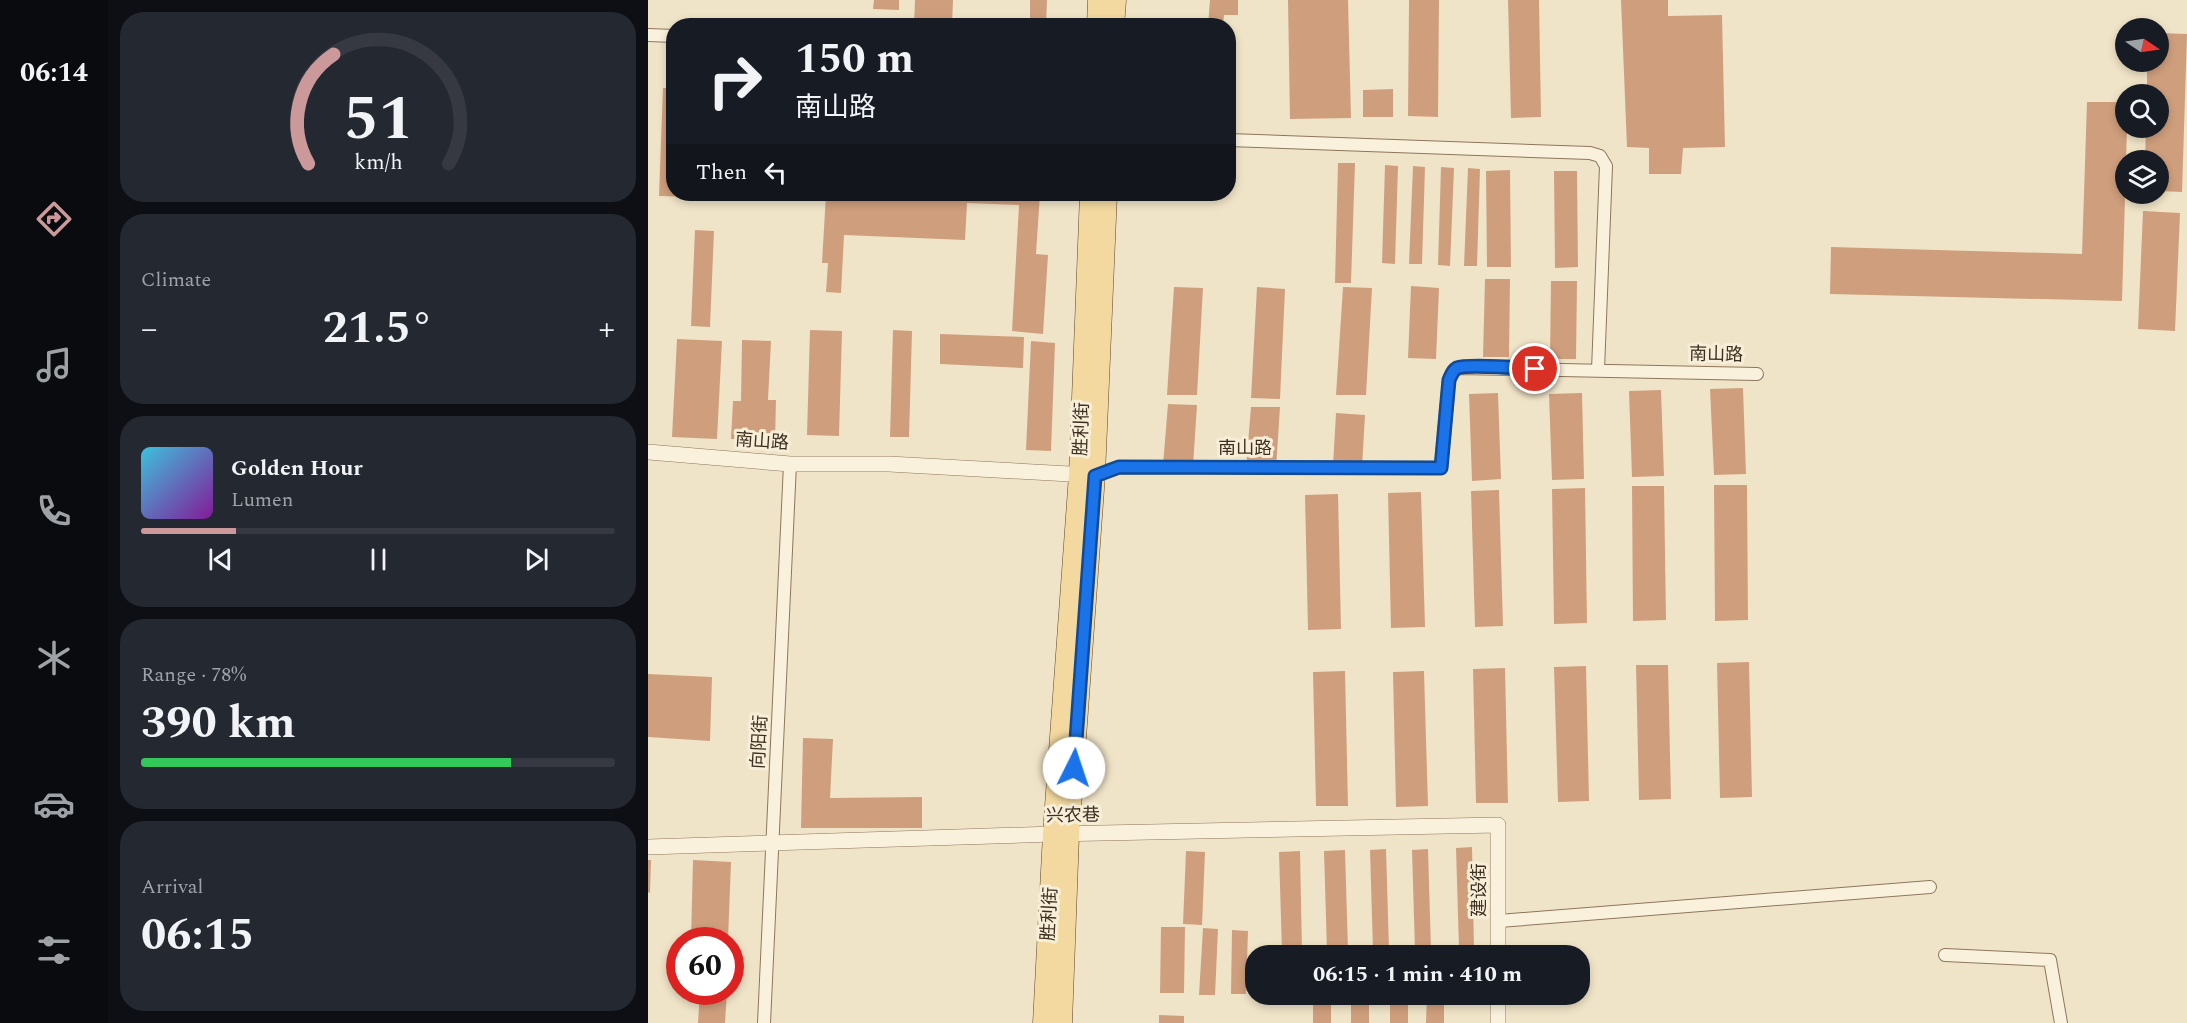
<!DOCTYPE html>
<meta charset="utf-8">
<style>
:root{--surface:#171b24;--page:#242831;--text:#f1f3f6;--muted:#9ea1a6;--line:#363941;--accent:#cc999b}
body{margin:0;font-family:Spectral,"Noto Sans SC",serif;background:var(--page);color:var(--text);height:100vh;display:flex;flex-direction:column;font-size:22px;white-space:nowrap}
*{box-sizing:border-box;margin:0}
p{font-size:20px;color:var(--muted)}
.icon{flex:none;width:33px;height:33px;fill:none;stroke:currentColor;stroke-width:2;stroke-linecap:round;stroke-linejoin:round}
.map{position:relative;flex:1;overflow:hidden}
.side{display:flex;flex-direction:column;gap:12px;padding:12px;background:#0d0f14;width:540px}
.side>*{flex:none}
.guide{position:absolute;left:18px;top:18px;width:570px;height:183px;border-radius:24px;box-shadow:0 3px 9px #0003;background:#171b24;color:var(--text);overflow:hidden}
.needle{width:39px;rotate:103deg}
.fabs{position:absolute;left:1467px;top:18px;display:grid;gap:12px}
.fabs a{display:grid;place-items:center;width:54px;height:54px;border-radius:50%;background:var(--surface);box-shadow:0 3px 9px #0003;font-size:30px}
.speed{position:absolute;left:18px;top:927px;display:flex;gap:12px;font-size:30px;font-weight:700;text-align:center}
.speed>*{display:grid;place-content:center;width:78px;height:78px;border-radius:50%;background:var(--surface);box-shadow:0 3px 9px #0003;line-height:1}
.speed .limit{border:9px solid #d22;background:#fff;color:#111}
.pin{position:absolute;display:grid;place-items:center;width:51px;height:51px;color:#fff;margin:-26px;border:3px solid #fff;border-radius:50%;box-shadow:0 2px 6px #0007}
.me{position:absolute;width:66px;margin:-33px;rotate:4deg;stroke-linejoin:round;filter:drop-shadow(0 0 4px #0008)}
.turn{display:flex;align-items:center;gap:21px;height:126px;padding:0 30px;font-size:27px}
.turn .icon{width:78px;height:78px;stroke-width:2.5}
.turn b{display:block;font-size:42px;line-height:51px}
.then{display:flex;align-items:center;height:57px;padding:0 30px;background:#0003;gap:12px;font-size:22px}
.big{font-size:45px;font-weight:700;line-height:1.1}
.side .widget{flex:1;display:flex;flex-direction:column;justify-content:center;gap:9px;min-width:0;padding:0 21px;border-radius:24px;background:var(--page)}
.side .dial{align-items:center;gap:0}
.dial svg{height:156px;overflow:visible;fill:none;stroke:var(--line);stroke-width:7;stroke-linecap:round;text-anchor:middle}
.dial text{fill:var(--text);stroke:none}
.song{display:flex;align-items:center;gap:18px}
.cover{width:72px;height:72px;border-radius:9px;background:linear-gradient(135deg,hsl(190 70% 55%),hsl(290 70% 35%))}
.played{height:6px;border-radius:3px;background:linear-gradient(90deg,var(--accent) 20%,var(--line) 20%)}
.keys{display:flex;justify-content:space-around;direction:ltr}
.heat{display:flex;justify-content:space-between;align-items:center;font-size:33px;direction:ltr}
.charge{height:9px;border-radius:4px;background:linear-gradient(90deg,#34c759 78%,var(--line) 0)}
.trip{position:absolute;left:597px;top:945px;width:345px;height:60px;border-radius:24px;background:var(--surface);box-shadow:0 3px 9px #0003;font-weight:700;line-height:60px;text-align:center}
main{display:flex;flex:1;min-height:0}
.menu{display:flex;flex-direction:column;width:108px;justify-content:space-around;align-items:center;background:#090b0e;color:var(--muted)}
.menu .icon{width:42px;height:42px}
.menu .current{color:var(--accent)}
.menu b{font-size:27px;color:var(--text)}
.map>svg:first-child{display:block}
.building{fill:#cf9f7d}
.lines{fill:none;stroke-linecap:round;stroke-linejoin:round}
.minor-casing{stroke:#8d765c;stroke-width:14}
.tertiary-casing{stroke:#8d765c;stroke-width:16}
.primary-casing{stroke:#5b4430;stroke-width:21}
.minor{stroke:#faf1dc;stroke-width:12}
.tertiary{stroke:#faf1dc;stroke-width:15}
.primary{stroke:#f3d9a0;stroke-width:20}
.route-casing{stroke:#114b97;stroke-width:15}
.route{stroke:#1a73e8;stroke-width:10}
.labels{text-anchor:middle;stroke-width:6;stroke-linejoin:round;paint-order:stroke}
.street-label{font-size:18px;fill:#3d2e20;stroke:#f7eed8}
</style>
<main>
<nav class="menu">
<b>06:14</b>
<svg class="icon current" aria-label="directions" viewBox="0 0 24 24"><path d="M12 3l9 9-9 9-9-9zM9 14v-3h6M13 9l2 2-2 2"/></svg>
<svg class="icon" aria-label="music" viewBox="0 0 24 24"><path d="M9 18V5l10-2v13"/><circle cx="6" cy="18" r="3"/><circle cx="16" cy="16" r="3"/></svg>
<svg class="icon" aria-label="phone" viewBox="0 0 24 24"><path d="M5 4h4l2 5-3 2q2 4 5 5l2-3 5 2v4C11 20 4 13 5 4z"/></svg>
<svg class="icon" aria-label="climate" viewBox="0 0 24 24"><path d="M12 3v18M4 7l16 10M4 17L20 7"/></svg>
<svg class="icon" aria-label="car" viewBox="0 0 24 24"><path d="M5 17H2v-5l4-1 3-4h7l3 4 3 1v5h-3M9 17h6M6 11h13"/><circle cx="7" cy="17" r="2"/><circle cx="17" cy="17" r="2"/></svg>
<svg class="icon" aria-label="filters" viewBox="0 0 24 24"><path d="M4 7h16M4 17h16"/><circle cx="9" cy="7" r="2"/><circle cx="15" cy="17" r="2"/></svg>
</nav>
<section class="side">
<div class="widget dial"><svg viewBox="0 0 100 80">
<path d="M14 69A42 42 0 1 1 86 69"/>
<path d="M14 69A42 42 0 0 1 27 13" stroke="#cc999b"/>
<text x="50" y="56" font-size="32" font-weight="700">51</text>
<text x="50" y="72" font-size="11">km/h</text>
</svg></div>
<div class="widget"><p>Climate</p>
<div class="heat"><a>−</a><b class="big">21.5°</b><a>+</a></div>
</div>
<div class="widget">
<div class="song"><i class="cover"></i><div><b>Golden Hour</b><p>Lumen</p></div></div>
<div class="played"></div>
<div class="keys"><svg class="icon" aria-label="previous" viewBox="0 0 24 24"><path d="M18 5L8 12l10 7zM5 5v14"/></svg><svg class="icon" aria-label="pause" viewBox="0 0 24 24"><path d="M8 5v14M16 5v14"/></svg><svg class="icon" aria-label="next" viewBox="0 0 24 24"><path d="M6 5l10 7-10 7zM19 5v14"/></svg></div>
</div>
<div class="widget"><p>Range · 78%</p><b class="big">390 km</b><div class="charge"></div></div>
<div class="widget"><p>Arrival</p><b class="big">06:15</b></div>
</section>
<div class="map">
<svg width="1539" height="1023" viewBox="0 0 1539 1023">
<rect width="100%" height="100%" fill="#f0e4c8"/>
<!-- building -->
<path class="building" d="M226 0H251V10L225 9Z
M267 0H305L304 26H266Z
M382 0H399L398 26H382Z
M562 0H590V15H576L575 26H560Z
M640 0H700L703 118 642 119Z
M761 0H791L790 117 760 116Z
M860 0H891L893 117 863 118Z
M973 0H1020V16L1074 15 1077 147 1035 148 1033 174H1001V148L979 147Z
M1510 33 1539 34 1534 192 1510 191V160H1497L1498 128H1510V94H1499V62H1510Z
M15 88H26V194H42V197L11 196Z
M745 89V117H715V90Z
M1439 102H1478V128H1479L1474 301 1182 294 1183 247 1434 254Z
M690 163H707L703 283H687Z
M737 165 750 166 747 264 734 263Z
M765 166 777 167 774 264H761Z
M793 167 806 168 802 266 790 265Z
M820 168 832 169 829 266H816Z
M862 170 863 267H839L838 171Z
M906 171H929L930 267 907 268Z
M84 194H115V198L84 197Z
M178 194H392L388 254 400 255 395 334 364 331 371 205 319 203 317 240 196 235 193 293 178 292 180 263H174Z
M1495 211 1532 213 1527 331 1490 329Z
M47 230 66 231 62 327 43 326Z
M837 279H862L861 357H835Z
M903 281H929L928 359H902Z
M763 286 791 288 788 359 760 358Z
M526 287 555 288 549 395H519Z
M609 287 637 289 632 399 603 398Z
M695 287 724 288 718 395H688Z
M162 330 194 331 191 436 159 435Z
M245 330 264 331 261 437H242Z
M292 334 376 337 375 368 292 364Z
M29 339 74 341 69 439 24 437Z
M94 340 123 341 120 400H128L127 441 83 439 85 401H93Z
M383 341 407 343 403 451 378 450Z
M1095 388 1098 474 1066 475 1062 389Z
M1013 390 1016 476 984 477 981 391Z
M850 393 853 479 824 481 821 394Z
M934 393 936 479 904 480 901 394Z
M520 404 549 405 545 466 515 465Z
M603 407H632L628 469 598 468Z
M688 413 717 415 714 467 685 466Z
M1066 485H1099L1100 620 1067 621Z
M984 486H1016L1018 620 985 621Z
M937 488 939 623 906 624 904 489Z
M851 490 855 626 827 627 823 491Z
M773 492 777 627 743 628 740 493Z
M690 494 693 629 660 630 657 495Z
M1101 662 1104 797 1072 798 1069 663Z
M988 665H1020L1023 799 991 800Z
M938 666 941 801 910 802 906 667Z
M857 668 860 803H828L825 669Z
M697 671 700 806H668L665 672Z
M776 671 780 806 748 807 745 672Z
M0 674 64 677 62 741 0 737Z
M155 738 185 739 182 798 274 797V828H153Z
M824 847 826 949H811L808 848Z
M738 849 741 950 725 951 722 850Z
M780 849 783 950 767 951 764 850Z
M697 850 700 951 679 952 676 851Z
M538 851 557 852 554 925 535 924Z
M652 851 654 952 634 953 631 852Z
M0 860H3L2 893 0 892Z
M45 860 83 862 80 940H43Z
M513 927H537L536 993H512Z
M555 928 570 929 567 995H551Z
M584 930 600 931 598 994H583Z
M52 992H79L77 1023H50Z
M665 994H683V1023H665Z
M703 994H721V1023H703Z
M742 994H760V1023H742Z
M779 994H796V1023H778Z
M511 1015 536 1016V1023H511Z"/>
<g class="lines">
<defs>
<path id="minor" d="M0 35 26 36
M580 140 942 153 952 156 958 166 950 370
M447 475 471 467 793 468 801 380 805 371 810 368 1109 374
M851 921 1282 887
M1297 955 1402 960 1413 1023
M116 1023 142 464"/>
<path id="tertiary" d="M0 452 142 464H241L440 475
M0 847 405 834 850 825V956
M850 1023V994"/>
<path id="primary" d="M449 26 450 0
M466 26 468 0
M395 1023 405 834 431 475 442 194
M414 1023 421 835 447 475 459 194"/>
</defs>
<!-- minor casing -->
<use href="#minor" class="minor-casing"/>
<!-- tertiary casing -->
<use href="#tertiary" class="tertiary-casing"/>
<!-- primary casing -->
<use href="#primary" class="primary-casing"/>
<!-- minor -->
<use href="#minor" class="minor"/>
<!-- tertiary -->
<use href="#tertiary" class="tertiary"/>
<!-- primary -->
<use href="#primary" class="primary"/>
</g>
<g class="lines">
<defs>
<path id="route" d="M426 768 447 476 471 467 793 468 801 380C803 376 804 371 809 368 819 364 873 368 887 369"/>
</defs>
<!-- route casing -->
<use href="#route" class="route-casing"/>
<!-- route -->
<use href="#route" class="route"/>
</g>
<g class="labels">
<!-- street labels -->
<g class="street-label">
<text transform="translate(1068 354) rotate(1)" y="6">南山路</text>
<text transform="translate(433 429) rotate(-88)" y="6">胜利街</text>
<text transform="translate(114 441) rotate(4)" y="6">南山路</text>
<text x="597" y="454">南山路</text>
<text transform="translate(111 742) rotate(-87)" y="6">向阳街</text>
<text transform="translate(425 815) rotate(-1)" y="6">兴农巷</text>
<text transform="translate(831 890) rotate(-90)" y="6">建设街</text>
<text transform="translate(401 914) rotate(-87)" y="6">胜利街</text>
</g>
</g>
</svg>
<div class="fabs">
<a><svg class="needle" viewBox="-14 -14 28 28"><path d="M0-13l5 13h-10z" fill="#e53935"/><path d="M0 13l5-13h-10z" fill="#9ea1a6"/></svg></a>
<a><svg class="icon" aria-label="search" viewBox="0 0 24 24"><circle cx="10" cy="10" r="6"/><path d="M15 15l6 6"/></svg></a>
<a><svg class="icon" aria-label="layers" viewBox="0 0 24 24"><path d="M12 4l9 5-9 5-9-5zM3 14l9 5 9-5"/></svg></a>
</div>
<div class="speed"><div class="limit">60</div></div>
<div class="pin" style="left:887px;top:369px;background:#d93025"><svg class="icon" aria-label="arrive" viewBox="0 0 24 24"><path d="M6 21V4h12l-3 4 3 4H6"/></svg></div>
<svg class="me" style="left:426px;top:768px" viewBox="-20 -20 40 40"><circle r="19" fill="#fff"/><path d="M0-13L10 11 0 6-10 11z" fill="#1a73e8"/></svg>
<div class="trip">06:15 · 1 min · 410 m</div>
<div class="guide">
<div class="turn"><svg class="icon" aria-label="right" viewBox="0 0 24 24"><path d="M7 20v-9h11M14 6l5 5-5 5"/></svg><div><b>150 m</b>南山路</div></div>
<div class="then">Then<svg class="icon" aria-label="left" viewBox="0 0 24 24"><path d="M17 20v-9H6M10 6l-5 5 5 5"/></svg></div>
</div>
</div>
</main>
